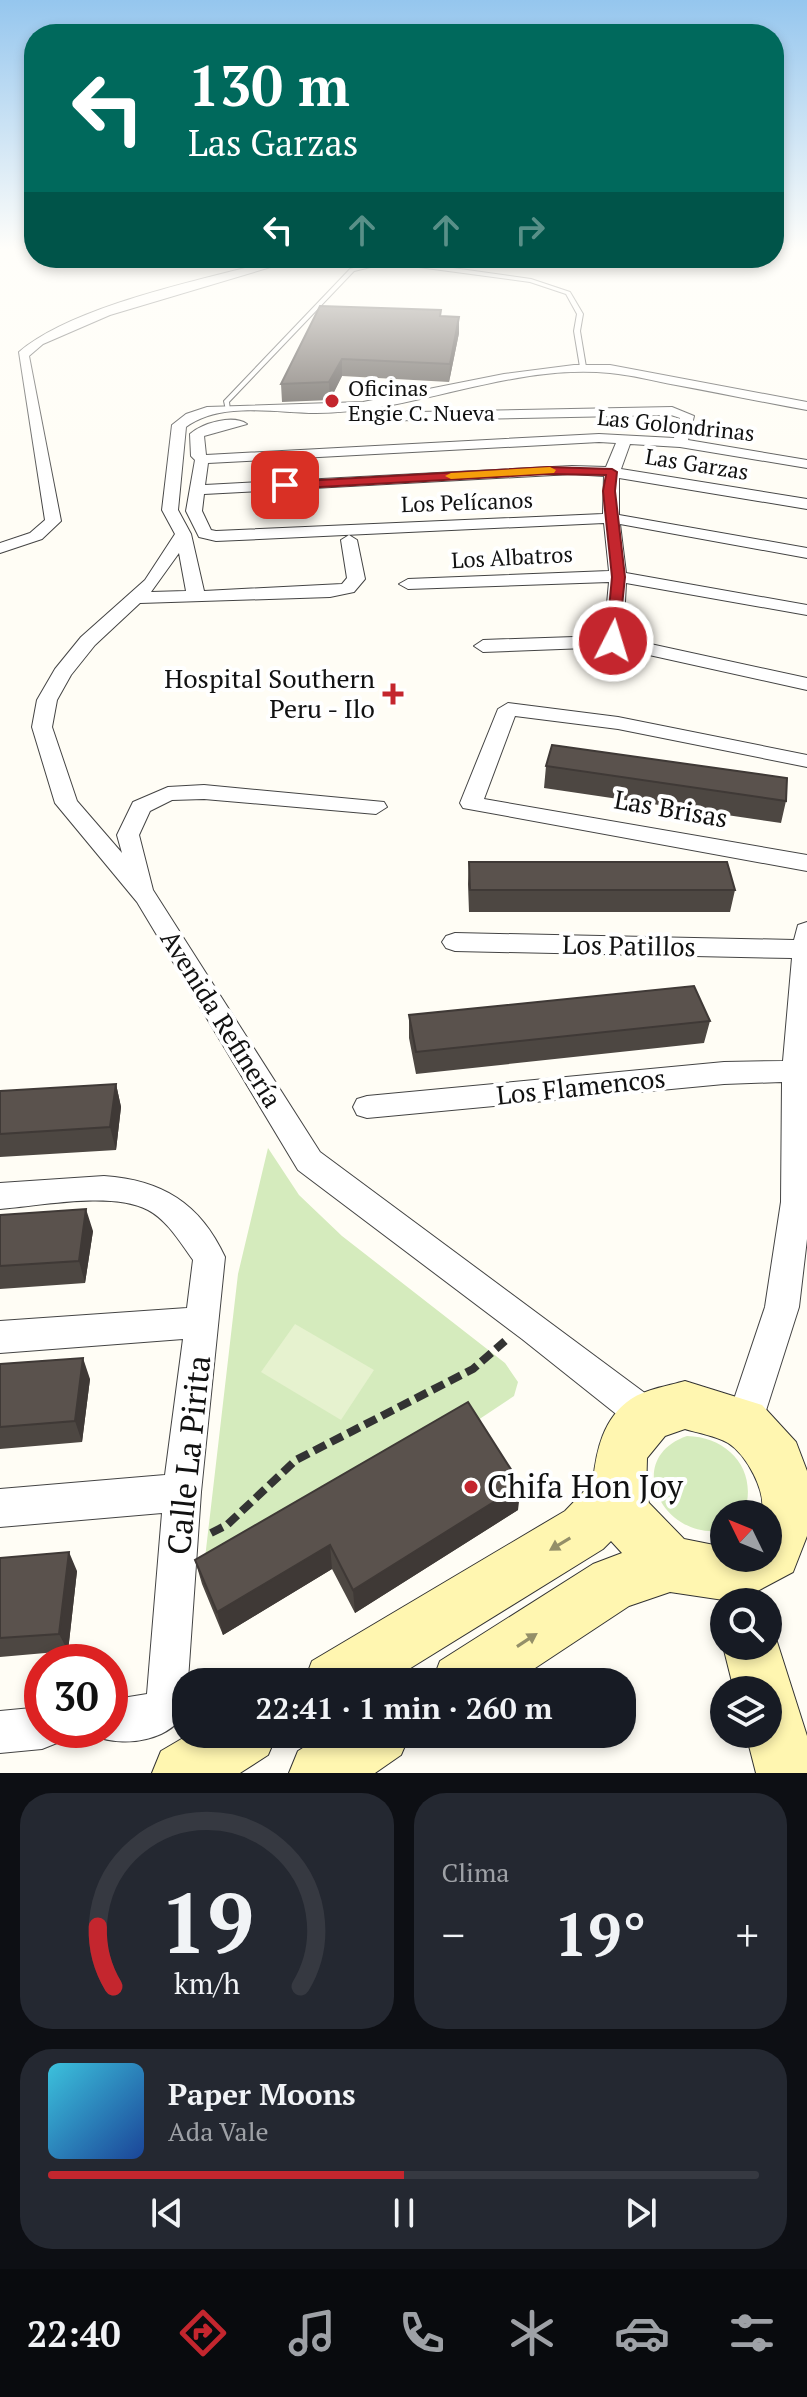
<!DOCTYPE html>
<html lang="es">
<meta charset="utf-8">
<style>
:root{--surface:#171b24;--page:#242831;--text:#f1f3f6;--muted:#9ea1a6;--line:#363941;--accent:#c4262e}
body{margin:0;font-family:"PT Serif",serif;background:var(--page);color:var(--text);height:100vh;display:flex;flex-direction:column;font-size:30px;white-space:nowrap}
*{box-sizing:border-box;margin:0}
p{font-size:26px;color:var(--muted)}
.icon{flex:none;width:44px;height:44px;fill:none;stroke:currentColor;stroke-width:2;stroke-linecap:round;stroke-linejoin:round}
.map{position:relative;height:1773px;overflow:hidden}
.panel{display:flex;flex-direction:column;gap:20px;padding:20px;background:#0d0f14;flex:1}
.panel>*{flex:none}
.hud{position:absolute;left:24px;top:24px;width:760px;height:244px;border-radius:32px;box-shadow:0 4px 12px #0003;background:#00695c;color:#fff;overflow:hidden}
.needle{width:52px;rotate:313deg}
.controls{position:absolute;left:710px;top:1500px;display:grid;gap:16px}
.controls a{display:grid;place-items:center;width:72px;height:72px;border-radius:50%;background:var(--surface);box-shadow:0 4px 12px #0003;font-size:40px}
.speed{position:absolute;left:24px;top:1644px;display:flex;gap:16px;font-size:40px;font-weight:700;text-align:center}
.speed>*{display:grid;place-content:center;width:104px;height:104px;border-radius:50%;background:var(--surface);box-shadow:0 4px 12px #0003;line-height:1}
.speed .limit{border:12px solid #d22;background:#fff;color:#111}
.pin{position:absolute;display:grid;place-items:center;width:68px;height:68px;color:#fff;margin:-34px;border-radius:16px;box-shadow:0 4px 12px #0006}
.me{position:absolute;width:88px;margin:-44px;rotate:5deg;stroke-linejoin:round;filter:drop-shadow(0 0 6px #0008)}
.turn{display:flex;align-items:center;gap:28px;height:168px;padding:0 32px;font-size:36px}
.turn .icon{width:104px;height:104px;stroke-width:2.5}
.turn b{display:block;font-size:56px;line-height:68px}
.lanes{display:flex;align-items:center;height:76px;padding:0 32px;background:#0003;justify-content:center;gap:40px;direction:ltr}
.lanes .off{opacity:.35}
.big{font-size:60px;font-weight:800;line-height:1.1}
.panel .card{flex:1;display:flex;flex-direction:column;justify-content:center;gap:12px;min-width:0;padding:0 28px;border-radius:32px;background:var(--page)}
.panel .dial{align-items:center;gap:0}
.dial svg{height:208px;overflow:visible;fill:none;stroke:var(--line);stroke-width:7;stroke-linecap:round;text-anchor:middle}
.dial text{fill:var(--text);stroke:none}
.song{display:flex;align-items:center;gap:24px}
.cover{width:96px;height:96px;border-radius:12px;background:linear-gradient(135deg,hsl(190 70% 55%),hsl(220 70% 35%))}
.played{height:8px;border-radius:4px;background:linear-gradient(90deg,var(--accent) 50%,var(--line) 50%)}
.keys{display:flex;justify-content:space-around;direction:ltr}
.heat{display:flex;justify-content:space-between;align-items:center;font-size:44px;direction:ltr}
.panel .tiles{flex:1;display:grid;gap:20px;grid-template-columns:1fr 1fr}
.card:last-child{grid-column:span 2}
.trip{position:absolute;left:172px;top:1668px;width:464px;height:80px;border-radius:32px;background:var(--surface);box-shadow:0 4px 12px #0003;font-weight:800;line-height:80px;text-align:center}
.tab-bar{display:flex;height:128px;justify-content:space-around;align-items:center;background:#090b0e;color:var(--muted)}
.tab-bar .icon{width:56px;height:56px}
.tab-bar .current{color:var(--accent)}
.tab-bar b{font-size:36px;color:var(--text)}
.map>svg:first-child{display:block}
.green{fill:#d5ebbd}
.pitch{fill:#e6f2cf}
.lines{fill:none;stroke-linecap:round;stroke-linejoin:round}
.lane-casing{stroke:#444;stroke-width:2}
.street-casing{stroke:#444;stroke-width:2}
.secondary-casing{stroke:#333;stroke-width:2}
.path{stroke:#333;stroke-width:8;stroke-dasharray:13 6;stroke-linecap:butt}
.lane{fill:#fff;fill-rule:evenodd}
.street{fill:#fff;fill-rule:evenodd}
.secondary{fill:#fff6b0;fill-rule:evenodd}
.wall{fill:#4d4742}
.shaded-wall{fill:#3f3936}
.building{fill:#5a524d;stroke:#3f3936;stroke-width:2}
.oneway{fill:#948f68}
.route{fill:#c4262e;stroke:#7f191e;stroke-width:2}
.slow{fill:#f59e0b}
.poi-dot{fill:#c4262e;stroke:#fff;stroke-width:3}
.labels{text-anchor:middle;stroke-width:8;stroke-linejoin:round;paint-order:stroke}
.far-poi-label{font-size:22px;fill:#111;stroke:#fff;text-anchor:start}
.far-street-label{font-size:22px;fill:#111;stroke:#fff}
.poi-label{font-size:26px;fill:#111;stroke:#fff;text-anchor:end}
.street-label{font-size:26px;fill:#111;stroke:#fff}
.near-street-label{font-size:32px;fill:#111;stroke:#fff}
.near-poi-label{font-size:32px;fill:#111;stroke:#fff;text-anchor:start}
</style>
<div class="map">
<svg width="807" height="1773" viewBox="0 0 807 1773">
<rect width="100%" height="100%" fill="#fffdf5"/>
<!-- green -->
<path class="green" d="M268 1148 299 1195 342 1236 505 1363 518 1382 514 1396 466 1428 202 1584 238 1274Z
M687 1436C729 1437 759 1471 744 1513L724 1514V1530C664 1542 621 1459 687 1436Z"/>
<!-- pitch -->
<path class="pitch" d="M295 1324 374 1370 341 1420 261 1372Z"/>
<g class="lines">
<defs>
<path id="lane" d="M396 260 531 279 570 292 583 314 580 331 586 367 583 369 580 367 574 331 577 314 566 294 530 282 396 264 379 265 354 271 229 402 230 410H226L224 401 350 269 379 261Z"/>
<path id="street" d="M284 258H301L110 315 43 344 29 356 61 521 42 539 0 553V543L30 533 45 520 19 352C75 304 210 278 284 258Z
M574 365H610L807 402V410C763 402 719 393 676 385 654 381 632 375 610 373 511 363 415 413 316 413 276 413 221 401 186 427L178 510 191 534 204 591 342 584 347 578 341 540 349 535 357 540 365 579 354 592 330 597 140 603 95 645 71 675 57 700 52 727 77 801 122 853 117 835 133 802 168 787 204 785 384 802 387 807 376 814 204 799 172 800 150 811 139 835 153 890 320 1152 661 1405 666 1417 661 1429 648 1434 635 1429 522 1339 298 1170 137 902 55 803 32 727 37 700 55 669 81 637 145 580 175 534 162 510 172 425 186 414 207 407 363 402 504 374ZM179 553 186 591 151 592Z
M672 407 694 416 688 440 807 460V468L680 447 630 444 621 469 807 499V509L619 478V515L807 548V558L620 524 626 573 807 605V615L626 583 623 638 807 678V690L613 647 483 652 474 646 483 640 604 636 609 582 408 589 399 584 408 579 609 571 604 523 216 541 199 537 186 511 195 460 191 456 190 434C202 423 233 414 247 424L204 436 206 455 599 434 674 438 680 418 671 415 365 421 358 417 365 413ZM599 442 616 443 606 467 572 466 205 485 208 463ZM572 474 604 476 603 514 216 531 211 530 202 511 204 494Z
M508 703 618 717 807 755V767L618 729 515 716 484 799 807 855V871L463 808 460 803 498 709Z
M807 922V1239L799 1307 762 1423 757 1435 744 1441 731 1435 726 1423 765 1307 781 1202 782 1082 724 1084 367 1118 357 1115 353 1107 357 1099 367 1096 724 1062 783 1061 792 958 455 951 446 948 442 942 446 936 455 933 794 940 798 925Z
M104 1176C162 1180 200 1203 225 1257L201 1492 186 1709C173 1741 124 1748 95 1736L92 1730H110V1700L147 1694 162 1513 0 1527V1489L165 1475 183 1339 0 1353V1321L187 1308 193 1260C180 1242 167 1220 148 1210 111 1191 40 1206 0 1209V1183Z
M42 1707V1730H62L57 1743 42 1749 0 1753V1711Z"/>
<path id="secondary" d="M685 1381 762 1405 796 1442 807 1471V1536L793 1572 737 1602 670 1592 629 1606 514 1682H432L440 1661 593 1564 622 1553 611 1541 603 1549 388 1682H304L312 1661 565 1511 593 1482C596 1451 603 1418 631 1399 646 1389 668 1386 685 1381ZM685 1429C698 1433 716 1436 728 1443 746 1454 768 1493 761 1514H768V1558H724V1547L684 1539 649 1503 646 1494 647 1458 665 1436Z
M768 1624 772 1626 807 1736V1773H756L746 1734H768V1690H734L723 1646 724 1644 768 1646Z
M190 1734H277L268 1755 240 1773H152L161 1751Z
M325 1734H410L401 1755 375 1773H289L298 1751Z"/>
</defs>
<!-- lane casing -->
<use href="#lane" class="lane-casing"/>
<!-- street casing -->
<use href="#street" class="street-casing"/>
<!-- secondary casing -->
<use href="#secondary" class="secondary-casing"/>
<!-- path -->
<path class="path" d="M211 1533 227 1525 296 1460 473 1369 505 1341"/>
<!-- lane -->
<use href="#lane" class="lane"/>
<!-- street -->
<use href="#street" class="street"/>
<!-- secondary -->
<use href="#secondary" class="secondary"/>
</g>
<!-- wall -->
<path class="wall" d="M441 310V316L459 317V333L449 382 342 376 330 400 282 402 281 384Z
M546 766 786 801 781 823 544 788Z
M469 862 735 890 730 912H469L468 884Z
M409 1015 710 1021 704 1043 416 1074 409 1038Z
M116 1084 121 1107 116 1150 0 1157V1091Z
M0 1215 93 1231 85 1283 0 1289Z
M0 1364 90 1379 82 1442 0 1449Z
M518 1510 355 1613 332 1569 223 1635 202 1584 195 1560Z
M0 1558 77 1571 68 1651 0 1657Z"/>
<!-- shaded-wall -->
<path class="shaded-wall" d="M459 317V333L449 382 450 364Z
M342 359V376L330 400 329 382Z
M116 1084 121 1107 116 1150 110 1127Z
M86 1209 93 1231 85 1283 79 1261Z
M83 1358 90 1379 82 1442 75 1421Z
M521 1485 518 1510 355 1613 353 1590Z
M330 1545 332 1569 223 1635 217 1612Z
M69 1552 77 1571 68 1651 59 1634Z"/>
<!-- building -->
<path class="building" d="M320 306 441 310 440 316 459 317 450 364 342 359 329 382 281 384Z
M552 745 787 778 786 801 546 766Z
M469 862H727L735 890H470Z
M694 986 710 1021 416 1052 409 1015Z
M116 1084 110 1127 0 1134V1091Z
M86 1209 79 1261 0 1266V1215Z
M83 1358 75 1421 0 1427V1364Z
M468 1402 521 1485 353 1590 330 1545 217 1612 195 1560Z
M69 1552 59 1634 0 1638V1558Z"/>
<!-- one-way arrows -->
<defs><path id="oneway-solid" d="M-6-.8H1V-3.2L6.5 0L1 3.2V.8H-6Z" transform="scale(2)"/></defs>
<g class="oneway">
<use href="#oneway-solid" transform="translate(560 1544) rotate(149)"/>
<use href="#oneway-solid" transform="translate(527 1640) rotate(-33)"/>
</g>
<!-- sky -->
<linearGradient id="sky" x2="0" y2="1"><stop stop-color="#95c6ee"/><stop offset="0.5" stop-color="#fffefa"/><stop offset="1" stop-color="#fffefa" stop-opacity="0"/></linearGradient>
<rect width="807" height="498" fill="url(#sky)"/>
<!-- route -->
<path class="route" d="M548 467 612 469 617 472 615 491 625 577 618 644H608L606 641 612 577 603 491 606 475 548 474 285 489 279 485 285 482Z"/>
<!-- slow -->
<path class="slow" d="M550 467 556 470 554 473 451 479 445 476 451 473Z"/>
<!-- markers -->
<g class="poi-dot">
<circle cx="332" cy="401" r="8"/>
<path d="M389 682h8v8h8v8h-8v8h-8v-8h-8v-8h8z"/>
<circle cx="471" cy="1487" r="8"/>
</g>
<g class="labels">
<!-- far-poi labels -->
<g class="far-poi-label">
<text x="348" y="396">Oficinas<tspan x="348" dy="25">Engie C. Nueva</tspan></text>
</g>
<!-- far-street labels -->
<g class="far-street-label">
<text transform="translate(676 425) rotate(6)" y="8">Las Golondrinas</text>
<text transform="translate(697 464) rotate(9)" y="8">Las Garzas</text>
<text transform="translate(467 502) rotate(-2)" y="8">Los Pelícanos</text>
<text transform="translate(512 557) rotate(-3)" y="8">Los Albatros</text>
</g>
<!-- poi labels -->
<g class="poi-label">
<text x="375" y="688">Hospital Southern<tspan x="375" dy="30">Peru - Ilo</tspan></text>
</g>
<!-- street labels -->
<g class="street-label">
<text transform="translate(671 809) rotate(10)" y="9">Las Brisas</text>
<text transform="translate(629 946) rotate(1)" y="9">Los Patillos</text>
<text transform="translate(221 1019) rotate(58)" y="9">Avenida Refinería</text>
<text transform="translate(581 1087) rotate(-6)" y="9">Los Flamencos</text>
</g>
<!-- near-street labels -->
<g class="near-street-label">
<text transform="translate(189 1455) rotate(-84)" y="11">Calle La Pirita</text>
</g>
<!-- near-poi labels -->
<g class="near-poi-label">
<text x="487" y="1498">Chifa Hon Joy</text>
</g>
</g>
</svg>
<div class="controls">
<a><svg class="needle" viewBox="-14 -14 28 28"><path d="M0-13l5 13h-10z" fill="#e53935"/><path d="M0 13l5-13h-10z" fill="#9ea1a6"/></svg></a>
<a><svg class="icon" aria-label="search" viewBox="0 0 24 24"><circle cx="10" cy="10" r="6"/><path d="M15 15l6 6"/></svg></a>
<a><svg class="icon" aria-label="layers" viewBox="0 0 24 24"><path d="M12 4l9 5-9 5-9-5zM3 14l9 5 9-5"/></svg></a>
</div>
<div class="speed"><div class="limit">30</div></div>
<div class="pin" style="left:285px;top:485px;background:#d93025"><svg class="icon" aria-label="arrive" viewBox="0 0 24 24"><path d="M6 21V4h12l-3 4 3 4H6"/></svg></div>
<svg class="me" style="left:613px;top:641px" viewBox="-20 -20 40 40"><circle r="17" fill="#c4262e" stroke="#fff" stroke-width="3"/><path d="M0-11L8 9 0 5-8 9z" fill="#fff"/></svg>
<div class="trip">22:41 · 1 min · 260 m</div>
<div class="hud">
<div class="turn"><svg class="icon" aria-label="left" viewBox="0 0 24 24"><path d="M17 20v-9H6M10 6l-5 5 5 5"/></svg><div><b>130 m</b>Las Garzas</div></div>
<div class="lanes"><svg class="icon" aria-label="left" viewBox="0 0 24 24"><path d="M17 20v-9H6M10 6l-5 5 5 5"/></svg><svg class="icon off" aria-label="ahead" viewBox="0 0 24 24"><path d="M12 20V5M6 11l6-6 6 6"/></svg><svg class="icon off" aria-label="ahead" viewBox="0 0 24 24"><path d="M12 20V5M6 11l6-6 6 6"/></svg><svg class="icon off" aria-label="right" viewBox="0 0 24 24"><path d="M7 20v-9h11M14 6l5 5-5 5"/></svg></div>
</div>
</div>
<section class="panel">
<div class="tiles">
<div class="card dial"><svg viewBox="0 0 100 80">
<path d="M14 69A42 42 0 1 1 86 69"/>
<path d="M14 69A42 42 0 0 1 8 46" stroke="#c4262e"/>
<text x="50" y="56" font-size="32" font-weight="700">19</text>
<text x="50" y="72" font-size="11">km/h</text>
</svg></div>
<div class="card"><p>Clima</p>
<div class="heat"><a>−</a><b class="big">19°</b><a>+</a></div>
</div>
<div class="card">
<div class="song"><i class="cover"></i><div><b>Paper Moons</b><p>Ada Vale</p></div></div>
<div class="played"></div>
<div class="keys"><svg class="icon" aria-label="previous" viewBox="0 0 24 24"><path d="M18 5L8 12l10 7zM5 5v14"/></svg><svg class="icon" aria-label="pause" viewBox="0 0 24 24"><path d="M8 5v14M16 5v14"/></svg><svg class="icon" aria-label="next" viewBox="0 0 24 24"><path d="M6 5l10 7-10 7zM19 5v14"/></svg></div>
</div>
</div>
</section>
<nav class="tab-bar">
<b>22:40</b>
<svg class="icon current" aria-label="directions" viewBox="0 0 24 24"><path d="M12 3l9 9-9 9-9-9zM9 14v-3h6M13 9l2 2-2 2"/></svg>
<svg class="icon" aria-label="music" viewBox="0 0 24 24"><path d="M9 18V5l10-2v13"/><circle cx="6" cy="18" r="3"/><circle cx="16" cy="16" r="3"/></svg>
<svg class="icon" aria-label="phone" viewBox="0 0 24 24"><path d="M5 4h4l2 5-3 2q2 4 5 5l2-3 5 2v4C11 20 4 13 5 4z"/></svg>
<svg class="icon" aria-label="climate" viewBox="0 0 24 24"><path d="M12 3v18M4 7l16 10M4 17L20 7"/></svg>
<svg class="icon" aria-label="car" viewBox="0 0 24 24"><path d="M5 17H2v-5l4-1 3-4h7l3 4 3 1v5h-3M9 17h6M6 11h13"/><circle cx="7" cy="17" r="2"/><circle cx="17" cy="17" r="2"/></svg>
<svg class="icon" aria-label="filters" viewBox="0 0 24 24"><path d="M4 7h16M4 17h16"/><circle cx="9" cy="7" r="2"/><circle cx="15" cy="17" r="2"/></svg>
</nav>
